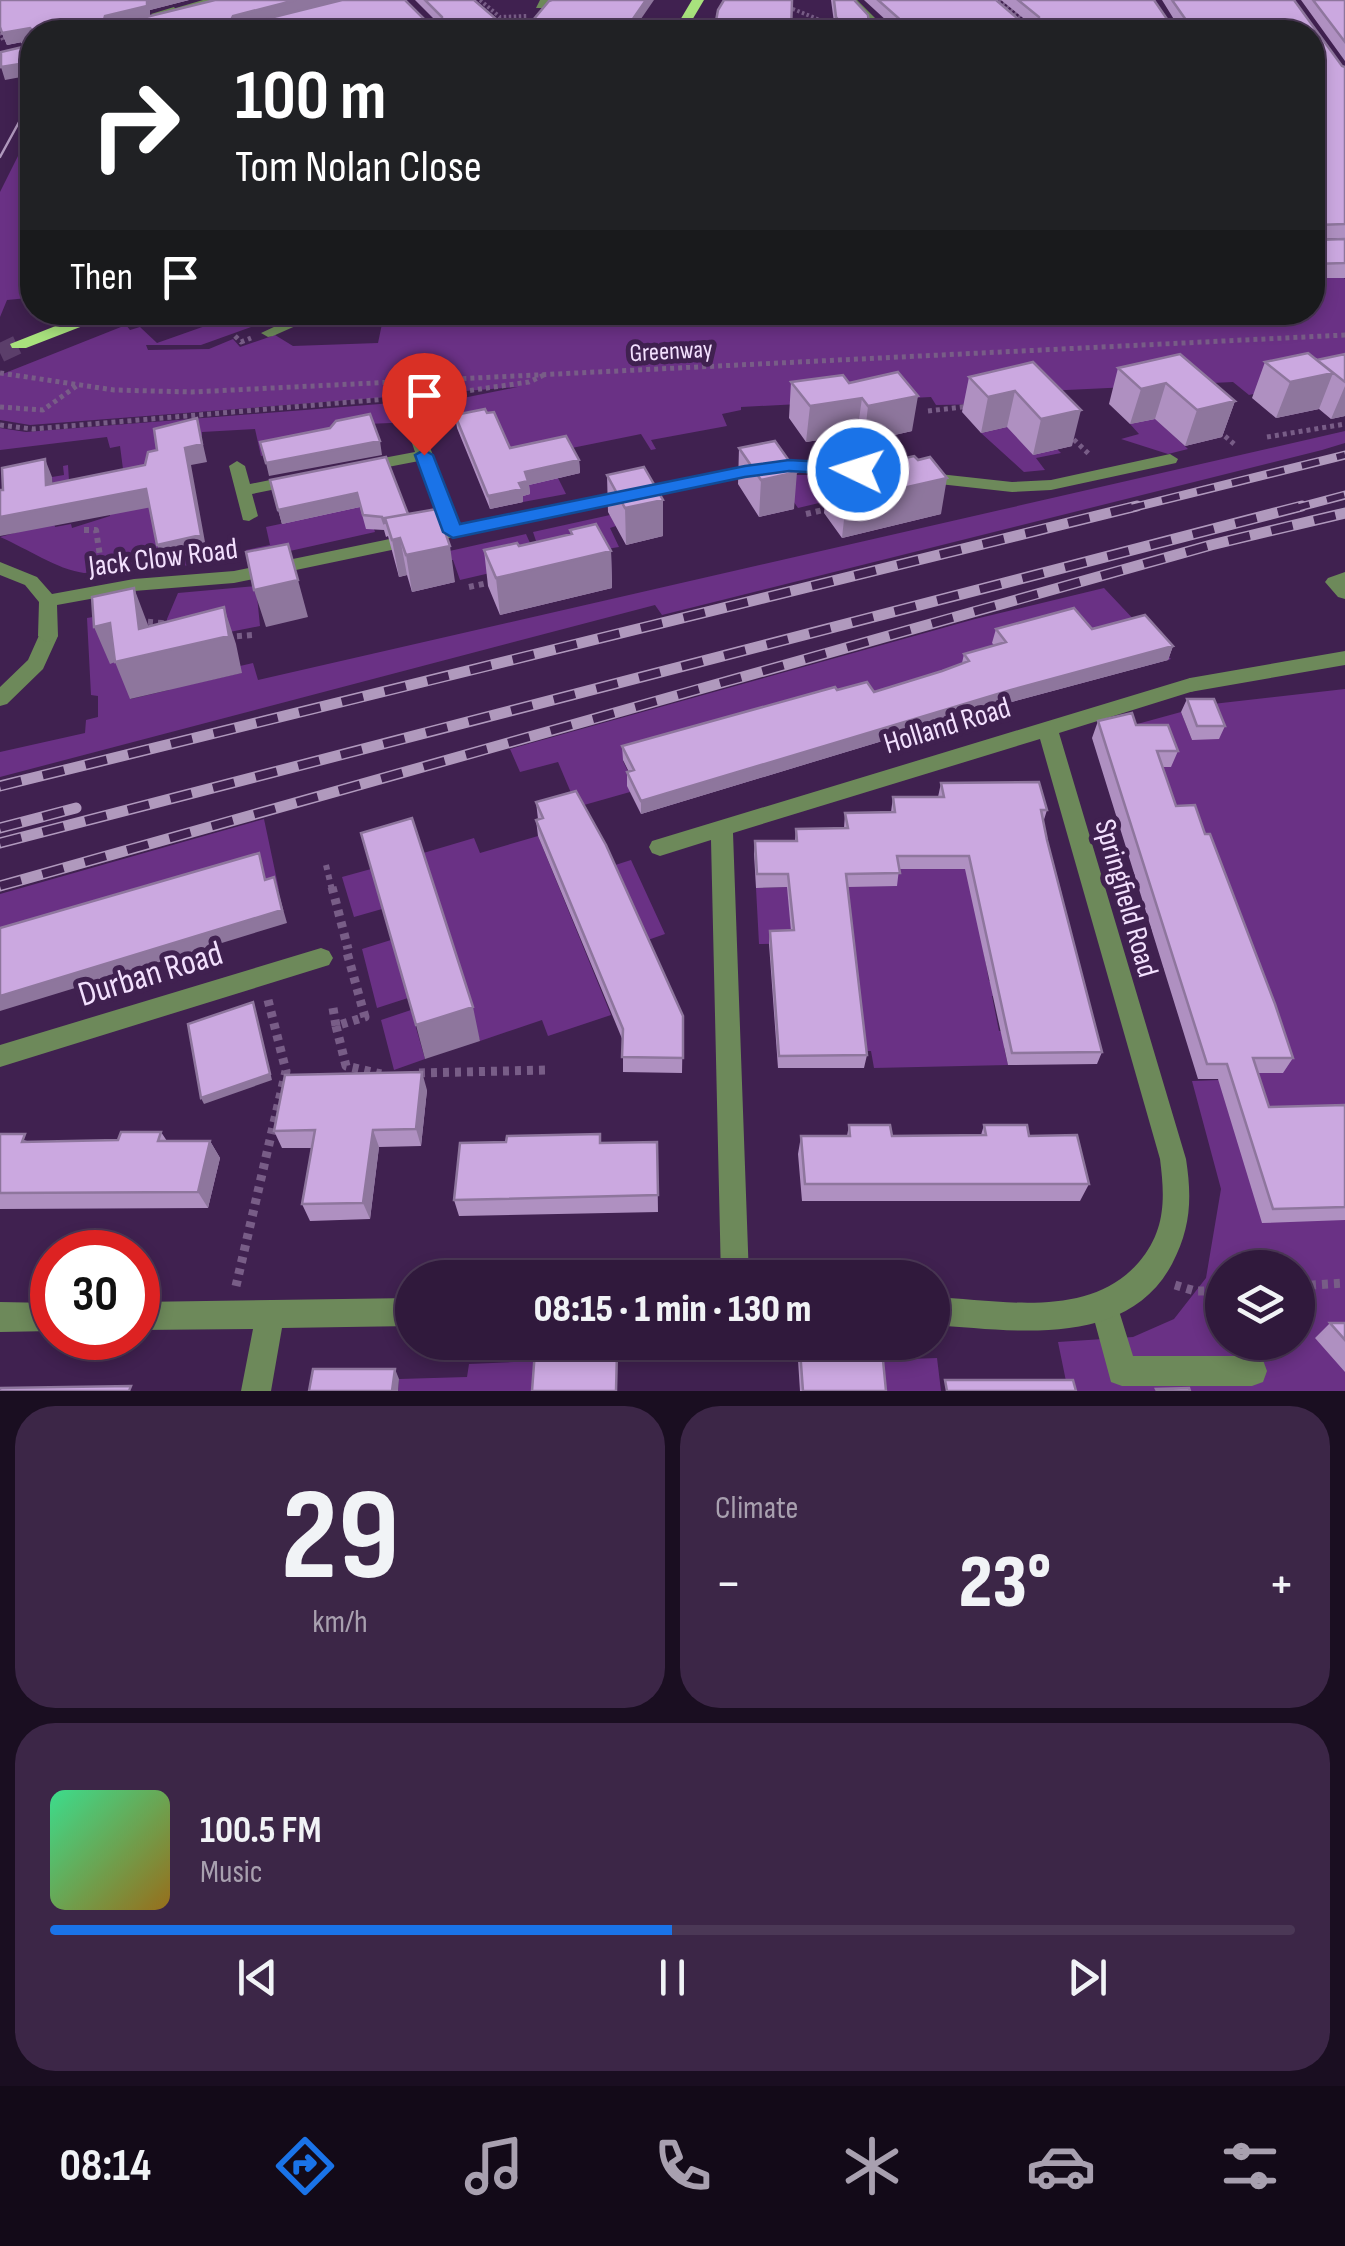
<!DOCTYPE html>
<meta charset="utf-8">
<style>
:root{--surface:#30193c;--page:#3c2647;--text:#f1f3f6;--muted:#a8a0af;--line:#4b3856;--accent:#1a73e8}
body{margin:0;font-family:"Sofia Sans Condensed",sans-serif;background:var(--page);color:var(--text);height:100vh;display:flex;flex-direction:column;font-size:38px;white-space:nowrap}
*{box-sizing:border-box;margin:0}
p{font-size:32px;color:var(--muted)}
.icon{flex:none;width:55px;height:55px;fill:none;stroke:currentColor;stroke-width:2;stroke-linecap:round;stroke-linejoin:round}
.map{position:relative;height:1391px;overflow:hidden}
.side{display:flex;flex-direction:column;gap:15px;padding:15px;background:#1a0e21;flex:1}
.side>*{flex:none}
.guide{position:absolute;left:20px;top:20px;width:1305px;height:305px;border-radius:40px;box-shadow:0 5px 15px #0003,0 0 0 2px var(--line);background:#202124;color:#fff;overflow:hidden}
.buttons{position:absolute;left:1205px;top:1250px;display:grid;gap:20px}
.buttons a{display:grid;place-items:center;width:110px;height:110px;border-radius:50%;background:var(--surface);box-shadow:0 5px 15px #0003,0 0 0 2px var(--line);font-size:50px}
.speed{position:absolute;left:30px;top:1230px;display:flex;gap:20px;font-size:50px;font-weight:700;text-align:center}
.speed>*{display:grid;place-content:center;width:130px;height:130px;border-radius:50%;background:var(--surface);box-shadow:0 5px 15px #0003,0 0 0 2px var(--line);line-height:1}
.speed .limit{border:15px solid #d22;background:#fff;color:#111}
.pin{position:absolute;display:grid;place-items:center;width:85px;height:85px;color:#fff;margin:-102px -42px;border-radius:50% 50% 50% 0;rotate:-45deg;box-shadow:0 0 10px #0007}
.pin .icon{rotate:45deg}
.me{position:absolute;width:110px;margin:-55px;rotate:274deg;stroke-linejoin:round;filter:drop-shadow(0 0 8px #0008)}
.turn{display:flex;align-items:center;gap:35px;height:210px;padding:0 50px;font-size:45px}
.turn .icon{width:130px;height:130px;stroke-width:2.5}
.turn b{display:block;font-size:70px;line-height:85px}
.then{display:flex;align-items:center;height:95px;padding:0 50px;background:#0003;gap:20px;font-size:38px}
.big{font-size:75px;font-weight:800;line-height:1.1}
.side .tile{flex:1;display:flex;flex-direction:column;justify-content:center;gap:15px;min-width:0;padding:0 35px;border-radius:40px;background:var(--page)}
.side .dial{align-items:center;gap:0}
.dial b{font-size:130px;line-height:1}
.song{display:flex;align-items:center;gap:30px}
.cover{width:120px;height:120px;border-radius:15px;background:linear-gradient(135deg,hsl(150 70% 55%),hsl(40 70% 35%))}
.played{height:10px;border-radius:5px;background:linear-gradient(90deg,var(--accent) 50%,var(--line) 50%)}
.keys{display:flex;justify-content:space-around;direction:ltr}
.heat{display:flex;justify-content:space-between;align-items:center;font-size:55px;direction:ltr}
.side .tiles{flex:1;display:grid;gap:15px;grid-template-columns:1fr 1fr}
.tile:last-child{grid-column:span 2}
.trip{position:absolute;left:395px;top:1260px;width:555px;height:100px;border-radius:50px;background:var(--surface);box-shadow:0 5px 15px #0003,0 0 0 2px var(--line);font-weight:800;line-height:100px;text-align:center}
.tab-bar{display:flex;height:160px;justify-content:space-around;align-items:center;background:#130a18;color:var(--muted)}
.tab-bar .icon{width:70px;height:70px}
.tab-bar .on{color:var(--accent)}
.tab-bar b{font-size:45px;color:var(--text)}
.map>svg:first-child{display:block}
.green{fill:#6a3185;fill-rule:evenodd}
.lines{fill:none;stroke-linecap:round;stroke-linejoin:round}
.primary-tunnel{stroke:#5b3e6a;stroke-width:19;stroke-dasharray:19 10;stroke-linecap:butt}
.path-far3{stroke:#785d87;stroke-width:4;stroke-dasharray:2.5 2.5;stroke-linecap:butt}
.path-far2{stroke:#785d87;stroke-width:5;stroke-dasharray:4 4;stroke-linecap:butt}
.path-far1{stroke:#785d87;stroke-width:6;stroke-dasharray:5 5;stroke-linecap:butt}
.path{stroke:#785d87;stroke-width:9;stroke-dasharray:6 6;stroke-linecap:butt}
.service{fill:#6d895a;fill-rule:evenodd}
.minor{fill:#6d895a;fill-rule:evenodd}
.primary{fill:#a8e17d;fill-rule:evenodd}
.tram{stroke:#b099bd;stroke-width:2.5}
.rail-far1-casing{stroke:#b099bd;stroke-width:9}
.rail-casing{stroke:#b099bd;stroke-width:11}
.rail-far1{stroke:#402150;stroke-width:6;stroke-dasharray:18;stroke-linecap:butt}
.rail{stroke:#402150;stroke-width:8;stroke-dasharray:22;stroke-linecap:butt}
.wall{fill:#af90c1}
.shaded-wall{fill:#8e769d}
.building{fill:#cba8e0;stroke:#8e769d;stroke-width:2.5}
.route{fill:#1a73e8;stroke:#114b97;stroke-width:2.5}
.labels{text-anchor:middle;stroke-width:10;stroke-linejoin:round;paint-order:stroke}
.far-street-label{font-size:25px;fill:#f3e0fe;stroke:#402150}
.street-label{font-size:30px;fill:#f3e0fe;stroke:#402150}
.near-street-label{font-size:35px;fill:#f3e0fe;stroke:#402150}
</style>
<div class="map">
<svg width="1345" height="1391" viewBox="0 0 1345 1391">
<rect width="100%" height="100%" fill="#402150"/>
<!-- green -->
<path class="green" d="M32 128V281L28 298 7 300 0 317V192Z
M1326 262 1345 279V386L1275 389 1249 395 1233 382 1025 392 993 404 936 405 931 397 741 407V410L722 414 727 426 651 440 656 449 651 450 641 434 552 452 564 477 558 478 566 494 523 502 521 496 528 494 485 419 367 424 293 450 261 456 255 429 202 432V436L166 443 165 562 231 550 233 562 84 573C56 569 28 549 0 537L54 522 55 527 71 524 72 528 110 516 108 492 54 503 52 477 64 475 63 466 68 465 69 481 123 469 120 446 110 448 107 437 0 450V428L26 432 468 397 518 387 30 425 0 420V375L126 325 130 330 140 327 157 343 242 313H290L201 345H146L148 350 209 349 233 339 240 347 275 335 293 346 378 343 383 319 492 313V316L513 312H1312L1313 278Z
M1161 417 1168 430 1188 449 1168 454 1121 439 1139 434 1130 424Z
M1011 426 1033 455 1057 449 1061 453 1036 458 1045 470 1024 472 981 433Z
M1345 431V443L1322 450 662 615 655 605 0 777V752L85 733 86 720 98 717V696L91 695 87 618 99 616 125 660 131 699 169 690 168 683 188 685 241 673 240 666 253 663 258 680Z
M790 475H824L840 498 798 508 785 489Z
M308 498 366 505 375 532 249 560 246 550 270 545 266 527 313 517Z
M610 515 616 526 610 528 619 547 577 554 562 537 536 541 533 532Z
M526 534 530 543 506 549 503 570 460 580 453 560H448L445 552Z
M256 586 260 626 169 644 167 619 178 593Z
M1104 588 1171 659 1168 660 1140 629 1032 694 962 668 623 761 634 784 630 792 577 807 558 762 520 772 510 749 975 619Z
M1345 689V1391H1068L1058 1342 1133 1337 1174 1319 1206 1278 1221 1189 1192 1081 1244 1079 1243 1073H1283L1155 822 1130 726 1181 712 1192 740 1204 705ZM1222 1268H1298V1342H1222Z
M264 819 279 890 0 974V894Z
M1043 824 1062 894 1013 895 983 948 989 981H1032L1035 995 992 996 999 1031H1043L1004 1048 1008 1065 874 1068 871 1051H823L813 943 759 944 756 888 787 887 892 856C935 892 999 844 1043 824Z
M538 836 611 1015 548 1036 542 1020 480 1041 420 854 474 838 480 853Z
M631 860 665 934 642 942 609 867Z
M371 869 382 909 354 917 342 877Z
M391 940 408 998 377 1008 362 949Z
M411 1010 425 1059 394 1070 381 1020Z
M937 1358 941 1391H882L879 1360Z
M537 1361 535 1391H398L399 1379 467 1377 469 1364Z"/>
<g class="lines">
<!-- primary-tunnel -->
<path class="primary-tunnel" d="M0 353 19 344"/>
<!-- path-far3 -->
<path class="path-far3" d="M480 0 500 17 527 16
M999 0 1039 32
M788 7 820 20
M0 33 4 42"/>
<!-- path-far2 -->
<path class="path-far2" d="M235 336 241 342 251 338
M0 373 114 390 192 392 1345 335
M0 407 43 410 78 385
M928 411 971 406
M0 425 33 429 445 394 529 382 544 375
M1219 431 1234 444
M1068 434 1091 456
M1267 437 1345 424"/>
<!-- path-far1 -->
<path class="path-far1" d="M806 514 832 508
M84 530H96L102 569
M469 587 492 582
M138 621 162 623V627
M227 637 252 635
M326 865 332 890"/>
<!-- path -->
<path class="path" d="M332 887 348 949
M333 1008 336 1026 365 1017 346 949
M336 1026 346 1066 381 1074
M419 1073 547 1070
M1175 1285 1195 1291H1222
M236 1286 286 1071 267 996
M1298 1286 1345 1283"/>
<!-- service -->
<path class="service" d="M540 0H551L544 8H536Z
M174 7 178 12 156 17 151 14Z
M306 312H327L273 336 268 337 261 333Z
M1345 572V599L1338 597 1325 582 1328 578Z
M48 629 58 636 43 669 7 704 0 706V687L28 660 41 631Z
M1345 651V665L1190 692 1180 685 1190 678Z
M1105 1294 1115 1298 1133 1356H1252L1263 1360 1267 1371 1263 1382 1252 1386H1122L1111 1382 1091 1308 1095 1298Z"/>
<!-- minor -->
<path class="minor" d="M203 0H220L174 13 169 10Z
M846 0H857L882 25 883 32H873V28Z
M417 429 425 434 459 525 745 466 789 460 882 467 890 472 882 477 789 470 745 476 234 583 134 591 57 605 58 636 48 643 38 636 39 602 25 585 0 575V562L37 577 52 594 134 579 234 571 443 528 419 461 362 472 354 467 362 462 415 452 409 434Z
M1170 454 1178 459 1176 463 1051 490 1012 492 921 482 913 477 921 472 1012 482 1051 480Z
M237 461 245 466 250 484 295 475 303 480 301 484 252 494 258 516 249 521 243 520 229 466Z
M1190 678 1197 680 1200 685 1197 690 1059 733 1186 1159C1192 1198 1191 1228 1172 1264 1126 1350 1013 1330 932 1325V1297C1001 1300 1089 1320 1139 1262 1166 1230 1165 1198 1160 1159L1040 739 733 833 749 1278H721L711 840 660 856 652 853 649 847 652 841Z
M321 948 329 951 333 958 329 965 0 1067V1045Z
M412 1298V1326L282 1328 271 1391H241L253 1329 138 1330V1302Z
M0 1302 52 1303V1331L0 1332Z"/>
<!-- primary -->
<path class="primary" d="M692 0H704L685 32H673Z
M91 312H119L26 348H12L10 344Z"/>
<!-- tram -->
<path class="tram" d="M2 0 32 62
M0 157 24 113 32 83"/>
<defs>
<path id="rail-far1" d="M1127 509 1345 455
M1292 509 1345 495"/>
<path id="rail" d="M0 786 1137 506
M0 828 76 808
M0 843 1302 506
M0 886 1211 545 1345 513"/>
</defs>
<!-- rail-far1 casing -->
<use href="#rail-far1" class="rail-far1-casing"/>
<!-- rail casing -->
<use href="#rail" class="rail-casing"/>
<!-- rail-far1 -->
<use href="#rail-far1" class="rail-far1"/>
<!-- rail -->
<use href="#rail" class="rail"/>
</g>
<!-- wall -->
<path class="wall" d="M0 0H189L150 10V17L437 22 415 0H474L511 32H32V40L7 45 0 29Z
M831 0H854L870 32H837L835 30Z
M864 0H996L1023 23 1028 22 1001 0H1154L1169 22 1175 21 1162 0H1294L1342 66 1345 67V238L1317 239V240L1345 239V278H1312V32H899Z
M1301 0H1345V61Z
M32 238V289L30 290 23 271Z
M469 312H519L469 315Z
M1345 354V416L1331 419 1319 409 1276 418 1252 398 1265 362 1317 360Z
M1033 362 1072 446 1033 455 1007 427 981 433 962 412 969 377Z
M1118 368 1235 401 1222 437 1185 446 1155 419 1130 424 1109 404Z
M791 382 849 383 912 431 864 442 857 434 806 442 789 418Z
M455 415 510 448 579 460 580 473 529 485 530 494 523 496V502L490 509 457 428Z
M739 448 794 509 759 517 738 484Z
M607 475 663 536 626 545 608 512Z
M827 476 941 514 842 538 824 513Z
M270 480 408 514 455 582 412 592 407 575 399 577 388 536 386 537 384 530 366 529 360 507 282 524Z
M570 530 611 551 612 588 500 615 488 586 484 550 519 546 571 534Z
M996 629H1092L1173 646 1168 660 1008 703 641 814 627 786V772H629L623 760 622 746 837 690 874 692 942 671 962 663 964 654 994 645 992 643Z
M1187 699 1225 726 1219 739 1192 740 1181 712Z
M1098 721 1136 725 1178 751 1171 767H1163L1176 806 1205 834 1293 1058 1283 1073H1258L1269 1107 1345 1105V1220L1262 1223 1218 1079H1198L1092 738Z
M941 783 1047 810 1043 823 1047 840 1102 1052 1097 1064 1008 1065 965 869H899L897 886 848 887 867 1055 864 1068H778L769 944 770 931H791L787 887 756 888 754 854 755 841H795L796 829 844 828 845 813 891 812 893 797H938Z
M536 802 683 1016 682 1073 623 1072V1041L538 836 536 820 538 819Z
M427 1090 421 1146 379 1147 370 1219 310 1221 302 1204 312 1148H282L274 1131Z
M849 1125 892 1136 981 1135 984 1125 1029 1136 1089 1184 1080 1201H802L798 1154 801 1136H847Z
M161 1132 167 1141H210L220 1158 208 1208 0 1209V1134L31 1142 118 1140Z
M600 1134 601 1143 657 1142 658 1212 459 1216 454 1200 506 1142Z
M1330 1323H1345V1372L1315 1338Z
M800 1350 886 1391H800L798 1360Z"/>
<!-- shaded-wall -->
<path class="shaded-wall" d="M147 0H189L150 10V18L108 28 103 23 105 16Z
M296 0H344L236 28 231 20 233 16Z
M646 0H654L632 32H624Z
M30 28 32 40 7 45 2 33Z
M32 62V75L5 80 1 67Z
M1333 373 1319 409 1276 418 1290 382Z
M1166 383 1155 419 1130 424 1141 389Z
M1345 386V416L1331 419Z
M1015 391 1007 427 981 433 988 397Z
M918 396 912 431 864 442 868 406Z
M862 398 857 434 806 442 810 406Z
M1235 401 1222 437 1185 446 1197 410Z
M1081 410 1072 446 1033 455 1041 419Z
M197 418 207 462 191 465 207 553 164 562 157 545 185 448Z
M380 441 382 455 269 476 266 463Z
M45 459 52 477 54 503 46 485Z
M579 460 580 473 529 485 530 494 523 496V502L490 509 488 496 519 483 525 472Z
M797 472 794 509 759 517 761 480Z
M947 478 941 514 842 538 846 501Z
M146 489 152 507 0 536V517Z
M357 493 360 507 282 524 278 510Z
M663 500V536L626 545 625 508Z
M400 538 407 575 399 577 392 540Z
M450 546 455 582 412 592 406 555Z
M611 551 612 588 500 615 496 578Z
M298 580 308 617 266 627 254 590Z
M134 588 148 625 152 654 224 607 236 644 242 673 130 699 115 662 110 664 94 627 110 623 139 629Z
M1173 646 1168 660 1008 703 641 814V801L1011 690Z
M274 877 287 923 0 1011V996Z
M253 1002 272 1080 204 1104 201 1098Z
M473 1007 480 1041 425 1059 416 1025Z
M422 1072 427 1090 421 1146 416 1129Z
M373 1130 379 1147 370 1219 363 1203Z
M210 1141 220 1158 208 1208 198 1192Z
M395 1369 399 1379 398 1391H392Z"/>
<!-- building -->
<path class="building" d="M0 0H147V6L105 16 103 23H122L215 0H296L233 16 231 20 250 23 342 0H405L427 22H442V17L425 0H474L511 32H34L30 28 2 33 0 27Z
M552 0H646L624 32H523L549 1Z
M724 0H792L791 32H714L718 10Z
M834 0H854L868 15 870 32H847L836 17Z
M878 0H996L1023 23 1039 22V17L1018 0H1154L1169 22 1186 20 1172 0H1294L1342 66 1345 67V224L1317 225 1313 229 1317 240 1345 239V263L1312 264V32H914Z
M1313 0H1345V42Z
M32 43V62L1 67V52L31 45Z
M32 238V270L23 271Z
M1308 353 1333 373 1290 382 1265 362Z
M1180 354 1235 401 1197 410 1166 383 1141 389 1118 368Z
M1345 354V382L1317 360Z
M1033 362 1081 410 1041 419 1015 391 988 397 969 377Z
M898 372 918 396 868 406 862 398 810 406 791 382 843 375 849 383Z
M485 409 487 413 494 412 510 448 566 436 579 460 525 472 528 481 519 483 522 489 488 496 455 415Z
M370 414 380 441 266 463 260 442 330 428 336 421Z
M197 418 202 444 185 448 201 535 157 545 146 489 0 517V490H3L2 468 45 459 46 485 145 465 148 452 157 450 154 429Z
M775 441 797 472 761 480 739 448Z
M914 456 918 460 930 457 947 478 846 501 827 476Z
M386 457 408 514 385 518 386 522 384 523 382 517 363 515 357 493 278 510 270 480Z
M644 467 663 500 625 508 607 475Z
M437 509 450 546 406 555 400 538 392 540 385 518Z
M596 524 611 551 496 578 484 550 517 543 519 546 572 534 570 530Z
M288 544 298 580 254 590 246 552Z
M134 588 139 629 224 607 229 636 115 662 110 623 94 627 92 597Z
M1074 608 1092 629 1145 615 1173 646 1011 690 641 801 627 772 634 770 622 746 835 687 837 690 867 682 874 692 942 671 969 661 964 654 1006 642 996 629Z
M1187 699H1214L1225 726H1197Z
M1132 713 1136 725H1168L1178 751H1157L1176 806 1195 805 1205 834H1210L1275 1004 1293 1058H1253L1269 1107 1345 1105V1207L1273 1209 1227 1064H1207L1098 721Z
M1039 782 1047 810H1041L1047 840 1102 1052 1012 1053 969 856H897L900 873 846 874 867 1055 779 1056 770 931 794 930 788 874H757L755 841H797L796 829 848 828 845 813 895 812 893 797H944L941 783Z
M576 791 606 845 683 1016V1058L622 1057 623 1029 536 820 543 818 536 802Z
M412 818 473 1007 416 1025 361 833Z
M259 853 265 880 274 877 282 910 0 996V928Z
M253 1002 270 1074 201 1098 188 1024Z
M422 1072 416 1129 373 1130 363 1203 302 1204 315 1130 274 1131 285 1075Z
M849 1125H890L892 1136 986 1135 984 1125H1027L1029 1136 1077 1135 1089 1184H805L801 1136H850Z
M121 1132H161L158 1141H210L198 1192 0 1193V1134H25L22 1142 118 1140Z
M600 1134V1143L657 1142 658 1195 454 1200 460 1143 506 1142 507 1136Z
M1330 1323H1345V1340Z
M800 1350H882L886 1391H803Z
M535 1351H617L616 1391H532Z
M313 1369H395L392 1391H309Z
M945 1380H1073L1076 1391H947Z
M131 1386 129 1391H0V1388Z
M1189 1388 1190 1391H1157L1156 1389Z"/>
<!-- route -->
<path class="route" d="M424 450 433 455 460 524 745 466 789 460 858 464 867 470 858 475 789 471 745 477 453 538 443 532 415 455Z"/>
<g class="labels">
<!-- far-street labels -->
<g class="far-street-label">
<text transform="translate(671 350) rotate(-3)" y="9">Greenway</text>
</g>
<!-- street labels -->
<g class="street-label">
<text transform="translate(163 557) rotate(-7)" y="10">Jack Clow Road</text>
<text transform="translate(947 725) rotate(-17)" y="10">Holland Road</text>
<text transform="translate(1127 898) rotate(74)" y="10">Springfield Road</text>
</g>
<!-- near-street labels -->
<g class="near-street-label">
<text transform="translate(150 973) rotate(-17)" y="12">Durban Road</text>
</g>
</g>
</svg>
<div class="buttons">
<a><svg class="icon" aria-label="layers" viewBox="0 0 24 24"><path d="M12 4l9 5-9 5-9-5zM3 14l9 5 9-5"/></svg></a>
</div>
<div class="speed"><div class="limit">30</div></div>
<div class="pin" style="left:424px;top:455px;background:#d93025"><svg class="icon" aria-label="arrive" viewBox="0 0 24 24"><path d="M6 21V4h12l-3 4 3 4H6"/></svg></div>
<svg class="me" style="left:858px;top:470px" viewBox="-20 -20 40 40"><circle r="17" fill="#1a73e8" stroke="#fff" stroke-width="3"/><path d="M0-11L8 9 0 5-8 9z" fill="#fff"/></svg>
<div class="trip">08:15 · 1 min · 130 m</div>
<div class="guide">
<div class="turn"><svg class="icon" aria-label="right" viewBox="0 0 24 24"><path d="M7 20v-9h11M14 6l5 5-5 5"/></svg><div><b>100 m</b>Tom Nolan Close</div></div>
<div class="then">Then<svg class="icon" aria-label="arrive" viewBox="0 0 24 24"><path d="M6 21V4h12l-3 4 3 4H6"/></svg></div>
</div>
</div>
<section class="side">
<div class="tiles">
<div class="tile dial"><b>29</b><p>km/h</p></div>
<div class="tile"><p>Climate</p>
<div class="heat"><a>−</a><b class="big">23°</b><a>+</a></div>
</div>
<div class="tile">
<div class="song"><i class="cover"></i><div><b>100.5 FM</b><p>Music</p></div></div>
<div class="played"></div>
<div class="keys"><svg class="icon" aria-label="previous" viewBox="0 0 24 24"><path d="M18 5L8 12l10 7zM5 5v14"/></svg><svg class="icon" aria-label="pause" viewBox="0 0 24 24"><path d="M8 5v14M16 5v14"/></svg><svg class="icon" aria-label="next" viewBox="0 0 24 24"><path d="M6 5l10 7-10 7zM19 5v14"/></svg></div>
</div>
</div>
</section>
<nav class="tab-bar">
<b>08:14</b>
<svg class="icon on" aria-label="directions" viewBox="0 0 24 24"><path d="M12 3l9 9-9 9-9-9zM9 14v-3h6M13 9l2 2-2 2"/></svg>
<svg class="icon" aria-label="music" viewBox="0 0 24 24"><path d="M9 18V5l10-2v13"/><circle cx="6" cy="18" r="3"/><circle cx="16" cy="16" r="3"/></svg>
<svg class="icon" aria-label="phone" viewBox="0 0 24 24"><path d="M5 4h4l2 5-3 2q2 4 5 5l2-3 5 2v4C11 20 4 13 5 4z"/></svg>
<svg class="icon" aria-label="climate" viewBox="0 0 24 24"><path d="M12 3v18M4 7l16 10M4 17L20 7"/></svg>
<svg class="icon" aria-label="car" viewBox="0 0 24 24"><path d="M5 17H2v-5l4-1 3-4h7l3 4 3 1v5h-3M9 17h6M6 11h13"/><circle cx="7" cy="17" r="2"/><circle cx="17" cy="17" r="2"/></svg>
<svg class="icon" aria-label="filters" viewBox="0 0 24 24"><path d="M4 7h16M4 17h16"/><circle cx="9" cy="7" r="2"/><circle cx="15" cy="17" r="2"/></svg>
</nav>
